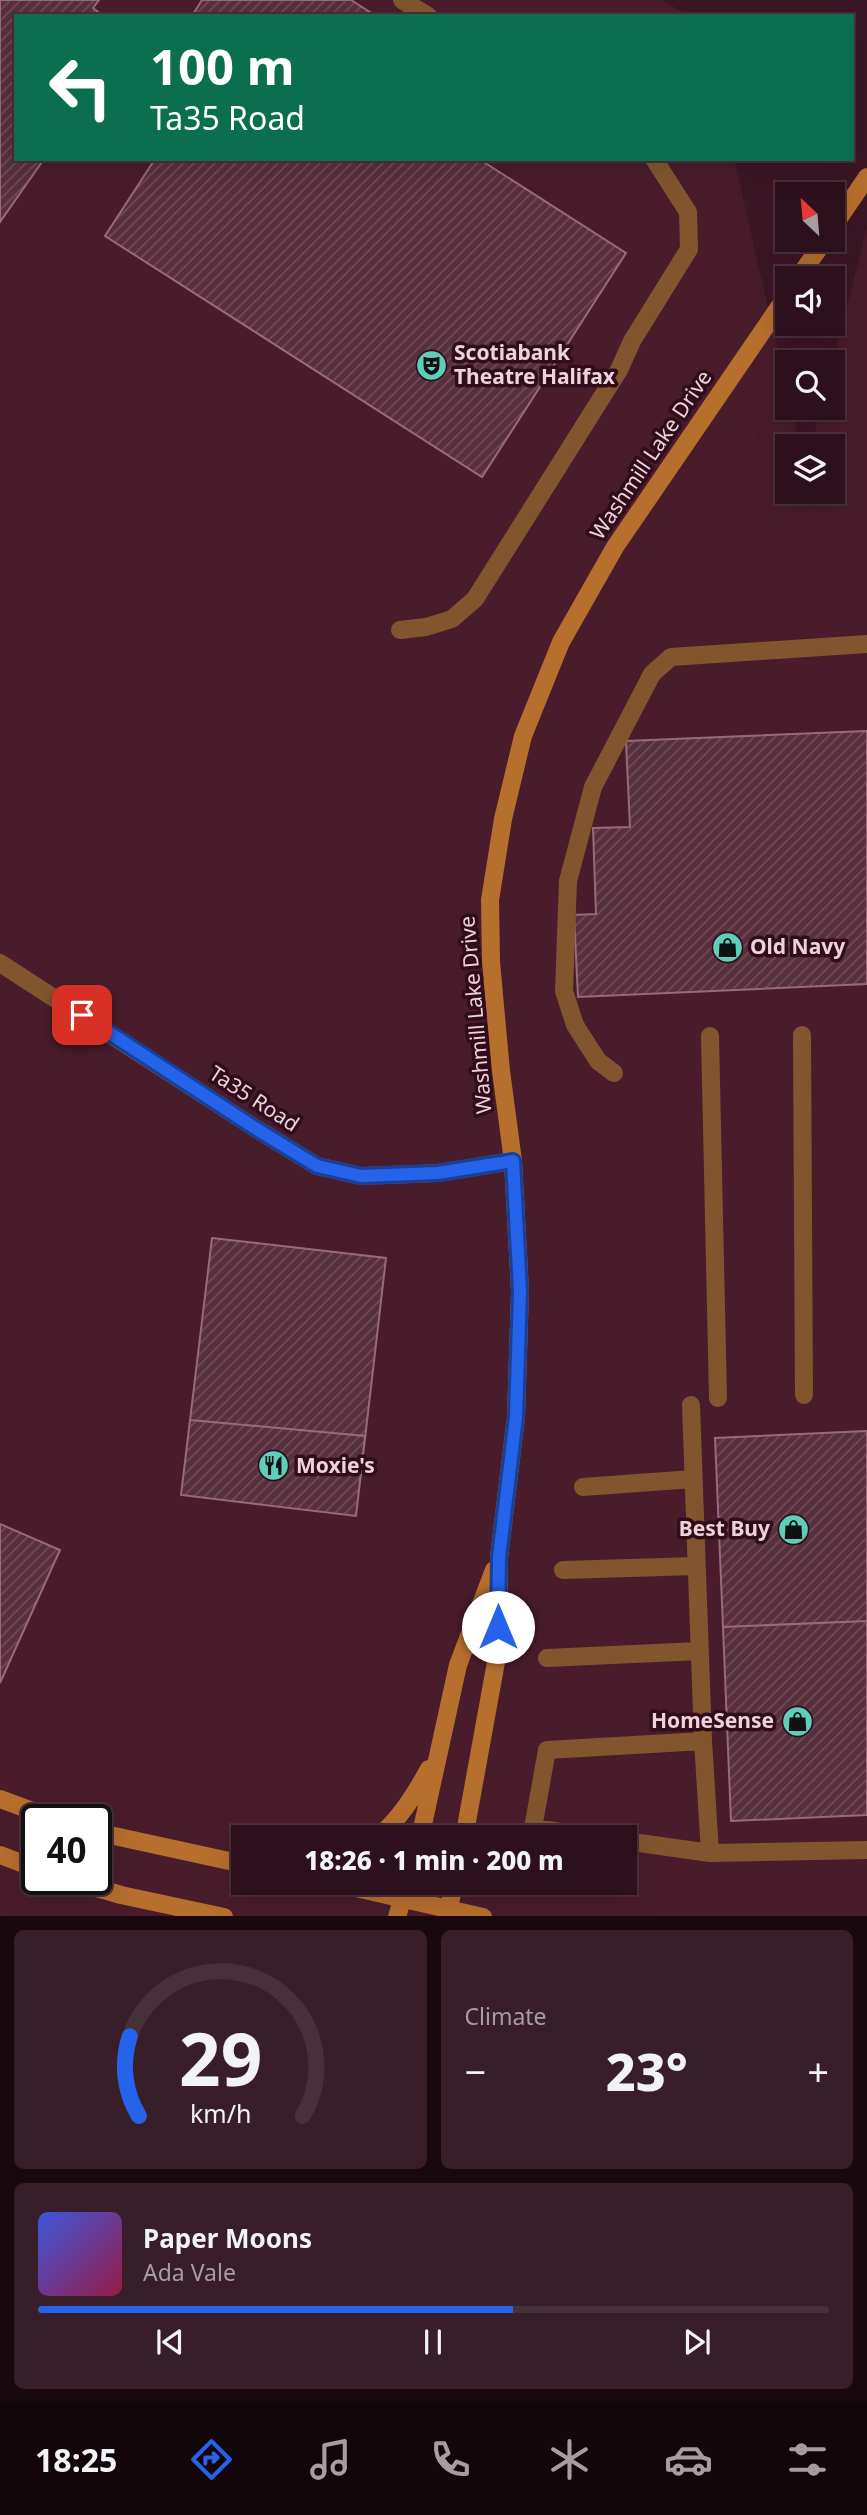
<!DOCTYPE html>
<meta charset="utf-8">
<style>
:root{--surface:#2c101b;--page:#381e28;--text:#f1f3f6;--muted:#a69da3;--line:#48303a;--accent:#2563eb}
body{margin:0;font-family:"Noto Sans",sans-serif;background:var(--page);color:var(--text);height:100vh;display:flex;flex-direction:column;font-size:26px;white-space:nowrap}
*{box-sizing:border-box;margin:0}
p{font-size:23px;color:var(--muted)}
.icon{flex:none;width:38px;height:38px;fill:none;stroke:currentColor;stroke-width:2;stroke-linecap:round;stroke-linejoin:round}
.map{position:relative;height:1916px;overflow:hidden}
.side{display:flex;flex-direction:column;gap:14px;padding:14px;background:#18090f;flex:1}
.side>*{flex:none}
.top-card{position:absolute;left:14px;top:14px;width:840px;height:147px;border-radius:0px;box-shadow:0 7px 28px #0002,0 0 0 2px var(--line);background:#0b6e4f;color:#fff;overflow:hidden}
.needle{width:46px;rotate:334deg}
.buttons{position:absolute;left:775px;top:182px;display:grid;gap:14px}
.buttons a{display:grid;place-items:center;width:70px;height:70px;border-radius:0px;background:var(--surface);box-shadow:0 7px 28px #0002,0 0 0 2px var(--line);font-size:35px}
.speed{position:absolute;left:21px;top:1804px;display:flex;gap:14px;font-size:35px;font-weight:700;text-align:center}
.speed>*{display:grid;place-content:center;width:91px;height:91px;border-radius:50%;background:var(--surface);box-shadow:0 7px 28px #0002,0 0 0 2px var(--line);line-height:1}
.speed .limit{border:4px solid #111;border-radius:10px;background:#fff;color:#111}
.pin{position:absolute;display:grid;place-items:center;width:60px;height:60px;color:#fff;margin:-30px;border-radius:14px;box-shadow:0 4px 10px #0006}
.me{position:absolute;width:77px;margin:-38px;rotate:0deg;stroke-linejoin:round;filter:drop-shadow(0 0 5px #0008)}
.turn{display:flex;align-items:center;gap:24px;height:147px;padding:0 21px;font-size:32px}
.turn .icon{width:91px;height:91px;stroke-width:2.5}
.turn b{display:block;font-size:49px;line-height:60px}
.big{font-size:52px;font-weight:800;line-height:1.1}
.side .tile{flex:1;display:flex;flex-direction:column;justify-content:center;gap:10px;min-width:0;padding:0 24px;border-radius:10px;background:var(--page)}
.side .dial{align-items:center;gap:0}
.dial svg{height:182px;overflow:visible;fill:none;stroke:var(--line);stroke-width:7;stroke-linecap:round;text-anchor:middle}
.dial text{fill:var(--text);stroke:none}
.song{display:flex;align-items:center;gap:21px}
.cover{width:84px;height:84px;border-radius:10px;background:linear-gradient(135deg,hsl(230 70% 55%),hsl(340 70% 35%))}
.played{height:7px;border-radius:4px;background:linear-gradient(90deg,var(--accent) 60%,var(--line) 60%)}
.keys{display:flex;justify-content:space-around;direction:ltr}
.heat{display:flex;justify-content:space-between;align-items:center;font-size:38px;direction:ltr}
.side .tiles{flex:1;display:grid;gap:14px;grid-template-columns:1fr 1fr}
.tile:last-child{grid-column:span 2}
.trip{position:absolute;left:231px;top:1825px;width:406px;height:70px;border-radius:0px;background:var(--surface);box-shadow:0 7px 28px #0002,0 0 0 2px var(--line);font-weight:800;line-height:70px;text-align:center}
.dock{display:flex;height:112px;justify-content:space-around;align-items:center;background:#12060b;color:var(--muted)}
.dock .icon{width:49px;height:49px}
.dock .active{color:var(--accent)}
.dock b{font-size:32px;color:var(--text)}
.map>svg:first-child{display:block}
.built{fill:#491c2c;fill-rule:evenodd}
.building{fill:url(#building-hatch);stroke:#996a79;stroke-width:2}
.lines{fill:none;stroke-linecap:round;stroke-linejoin:round}
.lane{stroke:#82552f;stroke-width:18}
.secondary{stroke:#b76f2d;stroke-width:18}
.route-casing{stroke:#184099;stroke-width:18}
.route{stroke:#2563eb;stroke-width:12}
.labels{text-anchor:middle;stroke-width:7;stroke-linejoin:round;paint-order:stroke}
.poi-label{font-size:21px;font-weight:bold;fill:#edd2da;stroke:#310c1a;text-anchor:start}
.street-label{font-size:21px;fill:#edd2da;stroke:#310c1a}
</style>
<div class="map">
<svg width="867" height="1917" viewBox="0 0 867 1917">
<defs>
<pattern id="building-hatch" width="6" height="6" patternUnits="userSpaceOnUse" patternTransform="scale(1.75)"><rect width="6" height="6" fill="#582f3d"/><path d="M-1 1l2-2M0 6l6-6M5 7l2-2" fill="none" stroke="#704c58"/></pattern>
</defs>
<rect width="100%" height="100%" fill="#3b1624"/>
<!-- built -->
<path class="built" d="M0 0H662L689 16H16V159H734L787 390 788 408H791L800 446H788V492H833V446H811L821 408H833V362L867 227V1916L0 1917ZM37 1820H96V1880H37ZM243 1838H625V1883H243Z"/>
<!-- building -->
<path class="building" d="M0 0H99L93 8 103 16H16V159H44L0 222Z
M202 0H351L376 16H192Z
M155 159H479L626 253 482 477 105 236Z
M867 731V984L578 997 574 915 596 914 593 828 630 827 626 741Z
M212 1238 386 1258 356 1516 181 1495Z
M190 1420 365 1436 356 1516 181 1495Z
M867 1431V1621L723 1627 715 1438Z
M0 1524 60 1550 0 1683Z
M867 1621V1815L731 1821 723 1627Z"/>
<g class="lines">
<!-- lane -->
<path class="lane" d="M402 0 428 16
M400 630 426 627 452 619 475 599 619 370 632 341 689 249 688 212 654 159
M0 963 255 1128 317 1166 361 1176 438 1173 513 1161
M802 1035 804 1395
M710 1036 718 1398
M614 1073 598 1061 575 1025 564 991 568 881 593 787 652 674 671 657 867 644
M691 1405 703 1741 710 1853
M583 1487 693 1479
M563 1570 696 1566
M547 1658 699 1651
M603 1838 533 1828 547 1750 703 1741
M625 1841 710 1853 867 1850"/>
<!-- secondary -->
<path class="secondary" d="M833 227 867 177
M798 278 825 240
M0 1799 57 1820
M96 1832 243 1864
M377 1838C400 1819 415 1794 429 1769
M420 1838 458 1665 494 1570
M464 1838 498 1651 499 1557 516 1417 520 1291 513 1161 501 1071 491 962 490 900 503 819 523 736 561 642 615 547 788 294
M0 1855 37 1869
M70 1880 121 1895 224 1917
M334 1883 483 1917
M397 1917 407 1883
M446 1917 455 1883"/>
</g>
<g class="lines">
<defs>
<path id="route" d="M82 1015 255 1128 317 1166 361 1176 438 1173 513 1161 520 1291 516 1417 499 1557 498 1627"/>
</defs>
<!-- route casing -->
<use href="#route" class="route-casing"/>
<!-- route -->
<use href="#route" class="route"/>
</g>
<!-- icons -->
<defs>
<symbol id="theatre-disc" viewBox="-11 -11 22 22"><circle r="9.5" fill="#5dceb9" stroke="#310c1a"/><path d="M-5-5.5Q0-4 5-5.5V0Q5 5 0 6Q-5 5-5 0ZM-3.3-2.5H-1v1.5H-3.3ZM1-2.5H3.3v1.5H1ZM-2.8 1Q0 5.5 2.8 1Z" fill="#111"/></symbol>
<symbol id="shop-disc" viewBox="-11 -11 22 22"><circle r="9.5" fill="#5dceb9" stroke="#310c1a"/><path d="M-5-2.5h2.3a2.7 3.5 0 0 1 5.4 0H5L5.5 6h-11ZM-1.5-2.5h3a1.5 2.3 0 0 0-3 0Z" fill="#111"/></symbol>
<symbol id="restaurant-disc" viewBox="-11 -11 22 22"><circle r="9.5" fill="#5dceb9" stroke="#310c1a"/><path d="M-5-6h1v4h1v-4h1v4h1v-4h1v5L-1.5 .5V6h-2V.5L-5-1ZM5-6V6H3V1.5H1.5Q1.5-4 5-6Z" fill="#111"/></symbol>
</defs>
<g fill-rule="evenodd">
<use href="#theatre-disc" x="414" y="348" width="35" height="35"/>
<use href="#shop-disc" x="710" y="930" width="35" height="35"/>
<use href="#restaurant-disc" x="256" y="1448" width="35" height="35"/>
<use href="#shop-disc" x="776" y="1512" width="35" height="35"/>
<use href="#shop-disc" x="780" y="1704" width="35" height="35"/>
</g>
<g class="labels">
<!-- poi labels -->
<g class="poi-label">
<text x="454" y="360">Scotiabank<tspan x="454" dy="24">Theatre Halifax</tspan></text>
<text x="750" y="954">Old Navy</text>
<text x="296" y="1473">Moxie's</text>
<text x="770" y="1536" text-anchor="end">Best Buy</text>
<text x="774" y="1728" text-anchor="end">HomeSense</text>
</g>
<!-- street labels -->
<g class="street-label">
<text transform="translate(651 455) rotate(-56)" y="7">Washmill Lake Drive</text>
<text transform="translate(476 1015) rotate(-95)" y="7">Washmill Lake Drive</text>
<text transform="translate(254 1099) rotate(33)" y="7">Ta35 Road</text>
</g>
</g>
</svg>
<div class="buttons">
<a><svg class="needle" viewBox="-14 -14 28 28"><path d="M0-13l5 13h-10z" fill="#e53935"/><path d="M0 13l5-13h-10z" fill="#a69da3"/></svg></a>
<a><svg class="icon" aria-label="sound" viewBox="0 0 24 24"><path d="M4 9h4l5-4v14l-5-4H4zM17 9q2 3 0 6"/></svg></a>
<a><svg class="icon" aria-label="search" viewBox="0 0 24 24"><circle cx="10" cy="10" r="6"/><path d="M15 15l6 6"/></svg></a>
<a><svg class="icon" aria-label="layers" viewBox="0 0 24 24"><path d="M12 4l9 5-9 5-9-5zM3 14l9 5 9-5"/></svg></a>
</div>
<div class="speed"><div class="limit">40</div></div>
<div class="pin" style="left:82px;top:1015px;background:#d93025"><svg class="icon" aria-label="arrive" viewBox="0 0 24 24"><path d="M6 21V4h12l-3 4 3 4H6"/></svg></div>
<svg class="me" style="left:498px;top:1627px" viewBox="-20 -20 40 40"><circle r="19" fill="#fff"/><path d="M0-13L10 11 0 6-10 11z" fill="#2563eb"/></svg>
<div class="trip">18:26 · 1 min · 200 m</div>
<div class="top-card">
<div class="turn"><svg class="icon" aria-label="left" viewBox="0 0 24 24"><path d="M17 20v-9H6M10 6l-5 5 5 5"/></svg><div><b>100 m</b>Ta35 Road</div></div>
</div>
</div>
<section class="side">
<div class="tiles">
<div class="tile dial"><svg viewBox="0 0 100 80">
<path d="M14 69A42 42 0 1 1 86 69"/>
<path d="M14 69A42 42 0 0 1 10 34" stroke="#2563eb"/>
<text x="50" y="56" font-size="32" font-weight="700">29</text>
<text x="50" y="72" font-size="11">km/h</text>
</svg></div>
<div class="tile"><p>Climate</p>
<div class="heat"><a>−</a><b class="big">23°</b><a>+</a></div>
</div>
<div class="tile">
<div class="song"><i class="cover"></i><div><b>Paper Moons</b><p>Ada Vale</p></div></div>
<div class="played"></div>
<div class="keys"><svg class="icon" aria-label="previous" viewBox="0 0 24 24"><path d="M18 5L8 12l10 7zM5 5v14"/></svg><svg class="icon" aria-label="pause" viewBox="0 0 24 24"><path d="M8 5v14M16 5v14"/></svg><svg class="icon" aria-label="next" viewBox="0 0 24 24"><path d="M6 5l10 7-10 7zM19 5v14"/></svg></div>
</div>
</div>
</section>
<nav class="dock">
<b>18:25</b>
<svg class="icon active" aria-label="directions" viewBox="0 0 24 24"><path d="M12 3l9 9-9 9-9-9zM9 14v-3h6M13 9l2 2-2 2"/></svg>
<svg class="icon" aria-label="music" viewBox="0 0 24 24"><path d="M9 18V5l10-2v13"/><circle cx="6" cy="18" r="3"/><circle cx="16" cy="16" r="3"/></svg>
<svg class="icon" aria-label="phone" viewBox="0 0 24 24"><path d="M5 4h4l2 5-3 2q2 4 5 5l2-3 5 2v4C11 20 4 13 5 4z"/></svg>
<svg class="icon" aria-label="climate" viewBox="0 0 24 24"><path d="M12 3v18M4 7l16 10M4 17L20 7"/></svg>
<svg class="icon" aria-label="car" viewBox="0 0 24 24"><path d="M5 17H2v-5l4-1 3-4h7l3 4 3 1v5h-3M9 17h6M6 11h13"/><circle cx="7" cy="17" r="2"/><circle cx="17" cy="17" r="2"/></svg>
<svg class="icon" aria-label="filters" viewBox="0 0 24 24"><path d="M4 7h16M4 17h16"/><circle cx="9" cy="7" r="2"/><circle cx="15" cy="17" r="2"/></svg>
</nav>
